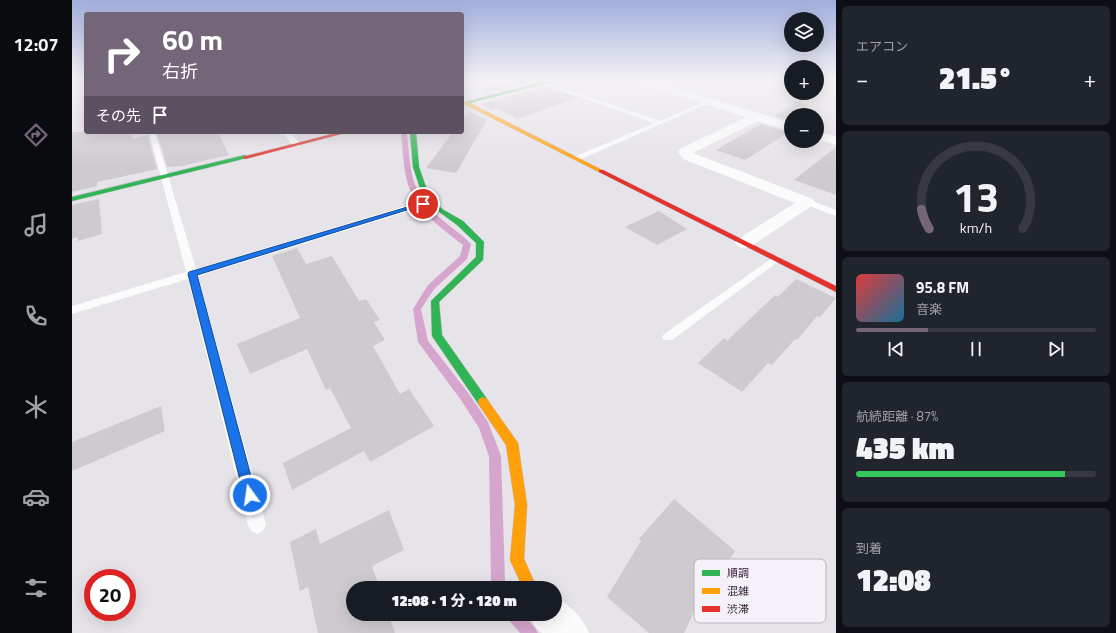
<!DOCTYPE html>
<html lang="ja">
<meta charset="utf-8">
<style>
:root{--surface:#171b24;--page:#20242c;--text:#f1f3f6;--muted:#9ea1a6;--line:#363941;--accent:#746678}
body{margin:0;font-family:"Titillium Web","Noto Sans JP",sans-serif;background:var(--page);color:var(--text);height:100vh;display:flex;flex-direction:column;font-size:15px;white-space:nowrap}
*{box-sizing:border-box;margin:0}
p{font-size:13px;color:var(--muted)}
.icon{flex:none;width:22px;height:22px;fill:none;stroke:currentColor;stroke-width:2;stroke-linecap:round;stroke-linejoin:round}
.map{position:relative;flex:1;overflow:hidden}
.panel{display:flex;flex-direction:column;gap:6px;padding:6px;background:#0d0f14;width:280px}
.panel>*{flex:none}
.hud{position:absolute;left:12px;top:12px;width:380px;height:122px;border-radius:4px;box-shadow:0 4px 16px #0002;background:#746678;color:#fff;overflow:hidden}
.tools{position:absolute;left:712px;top:12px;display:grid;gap:8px}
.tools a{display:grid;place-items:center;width:40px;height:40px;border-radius:50%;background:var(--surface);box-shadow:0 4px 16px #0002;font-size:20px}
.speed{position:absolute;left:12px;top:569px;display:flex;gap:8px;font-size:20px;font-weight:700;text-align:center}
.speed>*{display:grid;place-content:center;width:52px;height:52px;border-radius:50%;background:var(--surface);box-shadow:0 4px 16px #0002;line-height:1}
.speed .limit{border:6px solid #d22;background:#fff;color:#111}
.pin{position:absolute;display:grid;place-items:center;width:34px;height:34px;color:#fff;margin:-17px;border:2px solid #fff;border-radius:50%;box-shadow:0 1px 4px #0007}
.me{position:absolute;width:44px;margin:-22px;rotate:346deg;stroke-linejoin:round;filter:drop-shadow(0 0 3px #0008)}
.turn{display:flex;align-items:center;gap:14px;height:84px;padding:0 12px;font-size:18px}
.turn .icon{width:52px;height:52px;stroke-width:2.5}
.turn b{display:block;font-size:28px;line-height:34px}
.then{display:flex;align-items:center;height:38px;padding:0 12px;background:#0003;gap:8px;font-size:15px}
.big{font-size:30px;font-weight:800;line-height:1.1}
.panel .widget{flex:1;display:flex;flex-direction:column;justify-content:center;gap:6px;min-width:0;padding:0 14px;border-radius:6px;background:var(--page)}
.panel .dial{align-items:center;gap:0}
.dial svg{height:104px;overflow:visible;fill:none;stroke:var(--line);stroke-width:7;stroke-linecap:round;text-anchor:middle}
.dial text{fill:var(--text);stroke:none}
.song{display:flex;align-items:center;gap:12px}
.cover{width:48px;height:48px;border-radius:6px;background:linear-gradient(135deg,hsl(0 70% 55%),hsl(200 70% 35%))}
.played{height:4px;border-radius:2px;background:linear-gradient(90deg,var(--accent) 30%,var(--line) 30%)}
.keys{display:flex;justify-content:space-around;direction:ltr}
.heat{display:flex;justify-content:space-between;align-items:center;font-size:22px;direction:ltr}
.charge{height:6px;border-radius:3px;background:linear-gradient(90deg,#34c759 87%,var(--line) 0)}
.trip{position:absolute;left:274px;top:581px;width:216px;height:40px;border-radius:20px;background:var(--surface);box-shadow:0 4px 16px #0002;font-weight:800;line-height:40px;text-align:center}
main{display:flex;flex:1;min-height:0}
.dock{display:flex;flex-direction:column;width:72px;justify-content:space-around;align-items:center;background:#090b0e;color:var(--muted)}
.dock .icon{width:28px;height:28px}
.dock .selected{color:var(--accent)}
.dock b{font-size:18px;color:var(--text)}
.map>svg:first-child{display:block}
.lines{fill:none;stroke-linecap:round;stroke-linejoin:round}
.stream{fill:#d6a5cd;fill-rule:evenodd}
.building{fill:#cecad0}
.fast-casing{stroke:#c5bfc8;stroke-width:1}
.slow-casing{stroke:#c5bfc8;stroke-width:1}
.jam-casing{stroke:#c5bfc8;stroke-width:1}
.lane{fill:#fbfbfc;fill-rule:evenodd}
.street{fill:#fbfbfc;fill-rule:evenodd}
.fast{fill:#30b455;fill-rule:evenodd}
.slow{fill:#ff9f0a;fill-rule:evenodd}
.jam{fill:#e5322d;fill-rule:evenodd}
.rail-casing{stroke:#c9c7ca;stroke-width:2.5}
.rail{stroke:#f5f1f8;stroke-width:1.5;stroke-dasharray:4.5;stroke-linecap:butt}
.route{fill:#1a73e8;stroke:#114b97}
.key{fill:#f5f1f8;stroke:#bcb3bf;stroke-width:1}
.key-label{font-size:11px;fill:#36223b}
</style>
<main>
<nav class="dock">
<b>12:07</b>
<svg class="icon selected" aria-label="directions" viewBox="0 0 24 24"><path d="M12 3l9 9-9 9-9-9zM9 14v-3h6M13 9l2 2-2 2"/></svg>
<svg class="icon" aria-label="music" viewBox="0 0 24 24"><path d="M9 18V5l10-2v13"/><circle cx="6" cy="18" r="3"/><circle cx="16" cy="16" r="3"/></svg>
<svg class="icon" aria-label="phone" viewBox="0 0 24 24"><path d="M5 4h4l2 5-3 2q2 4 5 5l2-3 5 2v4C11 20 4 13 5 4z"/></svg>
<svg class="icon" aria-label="climate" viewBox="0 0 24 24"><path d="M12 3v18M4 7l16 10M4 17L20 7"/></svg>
<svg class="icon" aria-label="car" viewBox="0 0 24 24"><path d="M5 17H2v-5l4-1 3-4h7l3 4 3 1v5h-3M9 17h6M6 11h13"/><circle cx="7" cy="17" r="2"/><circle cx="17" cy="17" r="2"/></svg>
<svg class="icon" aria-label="filters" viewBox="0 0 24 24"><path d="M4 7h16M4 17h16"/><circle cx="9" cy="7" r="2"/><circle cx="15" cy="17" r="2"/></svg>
</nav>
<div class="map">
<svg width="764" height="633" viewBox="0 0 764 633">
<rect width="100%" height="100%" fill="#e6e3e9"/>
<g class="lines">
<!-- stream -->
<path class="stream" d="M329 132H335C339 171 337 191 368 218 378 227 390 234 399 244L395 259 362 289 349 309 356 341 397 394 416 422 429 456 433 581 436 588H421L419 582 417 456 407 428 389 400 346 342 341 309 356 285 388 256 391 245C372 230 347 213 338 190 331 172 331 151 329 132Z
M433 614H451L463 628 466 633H448L436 619Z"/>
</g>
<!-- building -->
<path class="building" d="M420 79H455L461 81 408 95Z
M475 87 506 98 445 119 423 107 421 111 408 104Z
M729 100 738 115H719V121L702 116Z
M397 111 415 120 384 173 354 168 381 132H390V119Z
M689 124 717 132 673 160 644 150Z
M0 132H59L61 139 76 135 85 169 25 182V186L0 192Z
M93 132H146L157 155 110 166 95 167 85 134Z
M764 147V195L722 180Z
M27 199 30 234 6 241 5 237 0 239V205Z
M587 211 615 229 585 245 553 227Z
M225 248 234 264 260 256 287 301 294 299 308 320 302 322 313 340 301 346 328 394 337 389 362 426 298 462 292 451 220 490 211 463 279 428 258 388 254 390 235 349 178 374 165 344 228 318 200 256Z
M724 279 764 298 748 317 745 316 725 340 723 339 700 365 696 363 670 392 626 363 652 338 656 340 703 295 706 297Z
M89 406 93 431 0 471V442Z
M602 499 663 551 633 598 630 595 612 633H577L535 597 569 541 567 539Z
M317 510 332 550 300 566 308 588H281V614H316L323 633H246L236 587 228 591 218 542 244 529 248 544Z"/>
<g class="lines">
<defs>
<path id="fast" d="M483 79H490L390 105V103Z
M338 132H344L347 167 356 193 370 209 391 221 412 242 411 260 367 302 370 335 415 399 416 402 415 405 411 407 407 405 360 336 359 301 404 257V243L385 225 366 211 350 194 341 167Z
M173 155 176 157 175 158 0 201V197Z"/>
<path id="slow" d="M392 102H396L532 171 527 172 392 104Z
M411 397 415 399 446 443 455 505 452 559 465 588H451L438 560 443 505 434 445 407 405 406 402 407 399Z"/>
<path id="jam" d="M268 132H277L173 159 170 157Z
M527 170H531L764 286V292L527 172Z"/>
</defs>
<!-- fast casing -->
<use href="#fast" class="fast-casing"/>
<!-- slow casing -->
<use href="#slow" class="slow-casing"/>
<!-- jam casing -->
<use href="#jam" class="jam-casing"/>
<!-- lane -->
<path class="lane" d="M471 82 588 121 634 101 639 102 505 161 501 159 502 157 582 123 471 84Z
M77 132H83L124 269 357 199 360 198 364 201 363 203 126 276 194 525 191 531 185 534 179 531 176 525 116 279 0 314V306L114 272Z
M211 132H218L228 144 227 146H221Z
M735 199 764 210V216L732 204V200Z
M703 256 707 257 708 259 707 261 600 340H592L590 337 592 334Z"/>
<!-- street -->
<path class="street" d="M559 79H575L719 123V131L686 121 621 153 741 199 743 202 741 205 678 247 672 248 666 247 663 243 666 239 723 203 611 159 606 152 608 149 674 117 560 81Z
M745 82 764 87V93L745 88Z
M745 131 764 137V145L745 139Z
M483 598C499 605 511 618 517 633H470L463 627 458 614H483Z"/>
<!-- fast -->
<use href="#fast" class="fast"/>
<!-- slow -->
<use href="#slow" class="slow"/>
<!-- jam -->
<use href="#jam" class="jam"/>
<defs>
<path id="rail" d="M750 79 764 83"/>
</defs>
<!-- rail casing -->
<use href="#rail" class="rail-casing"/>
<!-- rail -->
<use href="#rail" class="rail"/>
</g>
<!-- sky -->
<linearGradient id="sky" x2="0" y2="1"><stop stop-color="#a1aedd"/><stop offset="0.47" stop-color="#f4f2f5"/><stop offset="1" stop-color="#f4f2f5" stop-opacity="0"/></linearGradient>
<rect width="764" height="168" fill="url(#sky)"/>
<!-- route -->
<path class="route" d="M349 203 354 204 125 275 184 495 182 500 178 502 173 500 116 274 117 272Z"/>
<!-- legend -->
<rect x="622" y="559" width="132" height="64" rx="6" class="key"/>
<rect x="630" y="570" width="18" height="6" fill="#30b455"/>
<rect x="630" y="588" width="18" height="6" fill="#ff9f0a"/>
<rect x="630" y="606" width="18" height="6" fill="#e5322d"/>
<g class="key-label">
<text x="655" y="577">順調</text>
<text x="655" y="595">混雑</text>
<text x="655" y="613">渋滞</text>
</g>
</svg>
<div class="tools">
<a><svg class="icon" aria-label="layers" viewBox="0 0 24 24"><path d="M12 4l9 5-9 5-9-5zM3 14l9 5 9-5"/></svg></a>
<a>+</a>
<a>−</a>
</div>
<div class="speed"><div class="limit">20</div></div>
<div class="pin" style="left:351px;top:204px;background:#d93025"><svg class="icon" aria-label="arrive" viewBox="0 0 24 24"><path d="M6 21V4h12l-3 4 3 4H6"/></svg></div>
<svg class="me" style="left:178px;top:495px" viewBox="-20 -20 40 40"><circle r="17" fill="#1a73e8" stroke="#fff" stroke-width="3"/><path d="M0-11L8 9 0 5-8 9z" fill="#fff"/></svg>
<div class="trip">12:08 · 1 分 · 120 m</div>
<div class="hud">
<div class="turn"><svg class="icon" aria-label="right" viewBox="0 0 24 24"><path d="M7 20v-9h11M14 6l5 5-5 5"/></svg><div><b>60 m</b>右折</div></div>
<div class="then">その先<svg class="icon" aria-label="arrive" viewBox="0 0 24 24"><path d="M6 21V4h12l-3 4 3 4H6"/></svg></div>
</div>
</div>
<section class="panel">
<div class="widget"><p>エアコン</p>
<div class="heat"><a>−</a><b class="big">21.5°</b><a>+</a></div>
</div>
<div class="widget dial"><svg viewBox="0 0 100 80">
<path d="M14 69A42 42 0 1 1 86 69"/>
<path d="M14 69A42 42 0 0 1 8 54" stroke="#746678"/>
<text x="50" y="56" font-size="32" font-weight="700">13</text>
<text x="50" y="72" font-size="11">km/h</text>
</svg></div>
<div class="widget">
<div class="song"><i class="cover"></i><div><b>95.8 FM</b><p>音楽</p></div></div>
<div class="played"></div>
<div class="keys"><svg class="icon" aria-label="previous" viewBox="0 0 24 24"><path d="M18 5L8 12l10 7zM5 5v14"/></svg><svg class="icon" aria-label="pause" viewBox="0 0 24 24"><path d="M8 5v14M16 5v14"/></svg><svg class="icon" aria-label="next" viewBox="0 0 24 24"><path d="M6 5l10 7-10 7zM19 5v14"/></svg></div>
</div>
<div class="widget"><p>航続距離 · 87%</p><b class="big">435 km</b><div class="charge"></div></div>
<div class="widget"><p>到着</p><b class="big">12:08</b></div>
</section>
</main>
